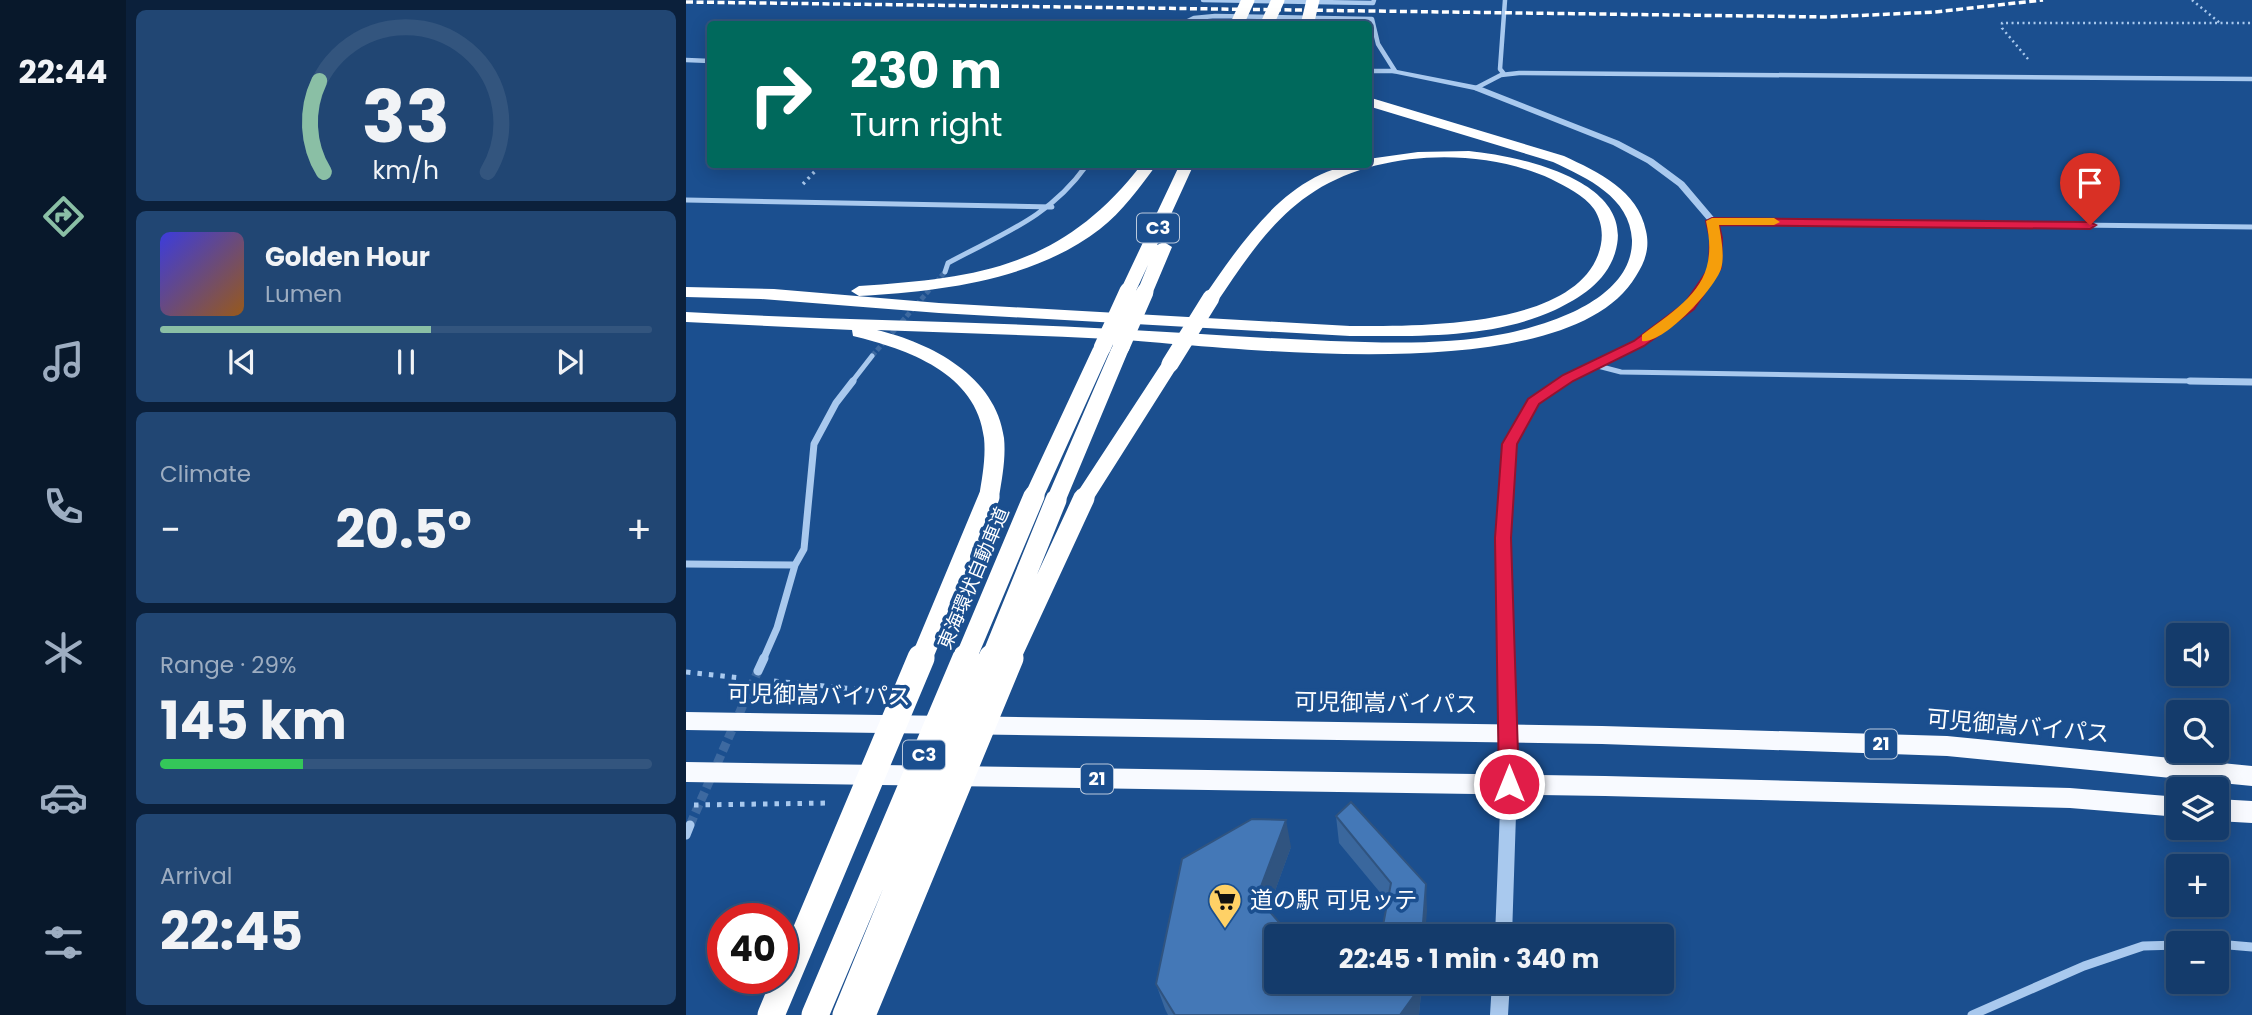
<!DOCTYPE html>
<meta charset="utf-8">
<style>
:root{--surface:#143b6b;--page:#214673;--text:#f1f3f6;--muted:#9dadc1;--line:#33557e;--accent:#8abfa5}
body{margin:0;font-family:Poppins,"Noto Sans JP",sans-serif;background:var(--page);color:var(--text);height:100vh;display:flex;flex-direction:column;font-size:26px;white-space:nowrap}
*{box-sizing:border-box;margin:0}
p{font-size:23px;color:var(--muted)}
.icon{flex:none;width:38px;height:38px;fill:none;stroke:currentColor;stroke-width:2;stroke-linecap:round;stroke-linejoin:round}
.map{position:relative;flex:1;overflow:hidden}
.drawer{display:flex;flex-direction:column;gap:10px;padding:10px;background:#0b203b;width:560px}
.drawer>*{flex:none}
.banner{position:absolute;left:21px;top:21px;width:665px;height:147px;border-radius:7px;box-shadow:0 4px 18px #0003,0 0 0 2px var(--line);background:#00695c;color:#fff;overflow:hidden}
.buttons{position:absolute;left:1480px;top:623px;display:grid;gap:14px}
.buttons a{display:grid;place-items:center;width:63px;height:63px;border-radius:7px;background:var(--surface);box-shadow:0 4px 18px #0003,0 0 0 2px var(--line);font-size:35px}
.speed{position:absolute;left:21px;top:903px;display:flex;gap:14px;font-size:35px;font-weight:700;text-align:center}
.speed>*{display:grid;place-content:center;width:91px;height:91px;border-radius:50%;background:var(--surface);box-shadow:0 4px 18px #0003,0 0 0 2px var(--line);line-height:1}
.speed .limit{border:10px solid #d22;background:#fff;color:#111}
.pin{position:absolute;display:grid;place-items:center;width:60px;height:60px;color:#fff;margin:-72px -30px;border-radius:50% 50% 50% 0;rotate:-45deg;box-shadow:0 0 7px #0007}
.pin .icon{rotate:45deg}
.me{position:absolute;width:77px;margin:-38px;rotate:0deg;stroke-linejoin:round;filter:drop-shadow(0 0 5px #0008)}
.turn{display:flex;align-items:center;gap:24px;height:147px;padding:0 28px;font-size:32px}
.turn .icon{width:91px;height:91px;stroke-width:2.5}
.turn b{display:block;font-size:49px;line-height:60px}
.big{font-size:52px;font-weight:700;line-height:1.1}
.drawer .widget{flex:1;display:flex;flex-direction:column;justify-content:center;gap:10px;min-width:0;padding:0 24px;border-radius:10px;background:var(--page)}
.drawer .dial{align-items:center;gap:0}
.dial svg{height:182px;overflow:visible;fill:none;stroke:var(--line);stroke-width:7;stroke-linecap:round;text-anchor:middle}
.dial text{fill:var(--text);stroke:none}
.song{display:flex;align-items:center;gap:21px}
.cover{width:84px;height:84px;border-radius:10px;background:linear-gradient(135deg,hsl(240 70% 55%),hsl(30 70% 35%))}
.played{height:7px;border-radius:4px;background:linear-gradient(90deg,var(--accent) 55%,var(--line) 55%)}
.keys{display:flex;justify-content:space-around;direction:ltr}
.heat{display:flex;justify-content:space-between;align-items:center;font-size:38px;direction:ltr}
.charge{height:10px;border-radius:5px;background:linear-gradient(90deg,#34c759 29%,var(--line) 0)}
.trip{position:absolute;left:578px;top:924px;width:410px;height:70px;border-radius:7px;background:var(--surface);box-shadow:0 4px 18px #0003,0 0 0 2px var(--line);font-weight:700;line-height:70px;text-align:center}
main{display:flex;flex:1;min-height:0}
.dock{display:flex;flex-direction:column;width:126px;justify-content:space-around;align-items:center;background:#08182b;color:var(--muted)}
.dock .icon{width:49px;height:49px}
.dock .on{color:var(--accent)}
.dock b{font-size:32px;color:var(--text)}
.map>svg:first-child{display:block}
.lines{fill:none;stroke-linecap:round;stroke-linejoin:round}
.minor-tunnel-far1{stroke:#3d69a0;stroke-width:5;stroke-dasharray:5 2.5;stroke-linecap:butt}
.minor-tunnel{stroke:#3d69a0;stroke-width:9;stroke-dasharray:9 4.5;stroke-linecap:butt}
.path-far2{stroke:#a9c9ee;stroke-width:2.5;stroke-dasharray:2 3.5;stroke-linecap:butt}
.path-far1{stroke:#a9c9ee;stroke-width:3.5;stroke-dasharray:2.5 4.5;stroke-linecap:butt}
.path{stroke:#a9c9ee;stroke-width:5;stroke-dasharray:4.5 7;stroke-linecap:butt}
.minor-far3{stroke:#a9c9ee;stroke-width:4.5}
.minor-far2{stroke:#a9c9ee;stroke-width:5}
.minor-far1{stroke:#a9c9ee;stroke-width:7}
.minor{stroke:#a9c9ee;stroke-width:9}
.tertiary{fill:#a9c9ee;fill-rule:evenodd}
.trunk{fill:#f8faff;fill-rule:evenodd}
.motorway{fill:#fff;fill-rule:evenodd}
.rail{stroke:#fff;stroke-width:3.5;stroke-dasharray:7 3.5;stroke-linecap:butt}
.motorway-bridge-far3{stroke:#fff;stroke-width:13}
.motorway-bridge-far2{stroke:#fff;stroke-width:17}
.motorway-bridge-far1{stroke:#fff;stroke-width:21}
.motorway-bridge{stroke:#fff;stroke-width:27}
.wall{fill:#3a679d}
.shaded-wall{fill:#305480}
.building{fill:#4478b7;stroke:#305480;stroke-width:2}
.route{fill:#e11d48;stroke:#92132f;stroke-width:2}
.slow{fill:#f59e0b}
.labels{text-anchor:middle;stroke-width:7;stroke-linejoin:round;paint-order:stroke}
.shield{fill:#1b4f8f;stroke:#bbcadd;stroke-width:2}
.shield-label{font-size:18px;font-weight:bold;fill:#fff}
.street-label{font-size:19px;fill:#fff;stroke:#1b4f8f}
.near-street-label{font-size:23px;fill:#fff;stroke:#1b4f8f}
.near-poi-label{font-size:23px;fill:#fff;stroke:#1b4f8f;text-anchor:start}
</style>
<main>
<nav class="dock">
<b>22:44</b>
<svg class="icon on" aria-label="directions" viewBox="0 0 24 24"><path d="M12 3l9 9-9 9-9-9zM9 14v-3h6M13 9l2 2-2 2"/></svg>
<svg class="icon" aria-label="music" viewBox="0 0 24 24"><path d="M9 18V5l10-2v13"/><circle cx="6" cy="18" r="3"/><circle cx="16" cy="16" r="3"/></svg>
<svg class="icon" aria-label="phone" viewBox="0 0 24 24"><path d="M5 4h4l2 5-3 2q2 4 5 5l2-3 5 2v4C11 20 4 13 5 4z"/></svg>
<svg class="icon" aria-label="climate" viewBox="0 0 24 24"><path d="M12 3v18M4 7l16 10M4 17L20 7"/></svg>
<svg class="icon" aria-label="car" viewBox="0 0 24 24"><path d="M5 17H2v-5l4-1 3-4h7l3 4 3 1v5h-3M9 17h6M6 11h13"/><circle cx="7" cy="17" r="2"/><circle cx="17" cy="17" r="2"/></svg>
<svg class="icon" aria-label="filters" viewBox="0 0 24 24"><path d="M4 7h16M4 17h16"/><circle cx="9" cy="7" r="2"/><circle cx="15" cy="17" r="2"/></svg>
</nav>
<section class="drawer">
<div class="widget dial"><svg viewBox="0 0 100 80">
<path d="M14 69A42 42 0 1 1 86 69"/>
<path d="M14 69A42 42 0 0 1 12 29" stroke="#8abfa5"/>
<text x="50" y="56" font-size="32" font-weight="700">33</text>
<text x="50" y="72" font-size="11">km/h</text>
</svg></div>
<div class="widget">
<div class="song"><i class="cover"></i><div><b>Golden Hour</b><p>Lumen</p></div></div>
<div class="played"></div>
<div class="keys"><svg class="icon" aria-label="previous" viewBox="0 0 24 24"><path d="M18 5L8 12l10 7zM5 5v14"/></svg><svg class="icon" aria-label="pause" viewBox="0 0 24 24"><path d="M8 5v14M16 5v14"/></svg><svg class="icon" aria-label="next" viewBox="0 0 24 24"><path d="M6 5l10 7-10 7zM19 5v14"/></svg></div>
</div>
<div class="widget"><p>Climate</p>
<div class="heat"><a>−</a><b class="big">20.5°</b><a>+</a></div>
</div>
<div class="widget"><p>Range · 29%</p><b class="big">145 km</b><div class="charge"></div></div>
<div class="widget"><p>Arrival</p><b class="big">22:45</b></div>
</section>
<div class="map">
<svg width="1566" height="1015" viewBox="0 0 1566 1015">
<rect width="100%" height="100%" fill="#1b4f8f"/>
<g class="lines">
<!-- minor-tunnel-far1 -->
<path class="minor-tunnel-far1" d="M186 356 259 272"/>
<!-- minor-tunnel -->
<path class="minor-tunnel" d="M4 825 72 671"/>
<!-- path-far2 -->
<path class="path-far2" d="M1506 0 1534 23
M1342 59 1316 28V23H1566
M132 168 136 164"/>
<!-- path-far1 -->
<path class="path-far1" d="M117 184 134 166"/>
<!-- path -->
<path class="path" d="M0 672 55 678
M88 681 188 691
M8 805 143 803"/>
<!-- minor-far3 -->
<path class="minor-far3" d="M517 0 687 3 688 0
M496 24 508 18 529 16 686 19 692 44 709 71
M0 60 24 61
M682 71H709
M818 74 814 69 819 0
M790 88 815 75 833 73 1566 79
M398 168 401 164"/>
<!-- minor-far2 -->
<path class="minor-far2" d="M0 200 366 207
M1026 221 1566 227
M259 272 262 263C315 234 363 218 400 166
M908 365 935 372 1566 382
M165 383 186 356"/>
<!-- minor-far1 -->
<path class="minor-far1" d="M1504 381 1566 382
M0 564 109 565
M77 660 91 628 109 565 118 549 128 444 150 403 167 381"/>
<!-- minor -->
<path class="minor" d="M72 671 78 658
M0 835 4 825
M1531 944 1566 947
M1286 1015 1398 966 1457 946 1493 945"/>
<!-- tertiary -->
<path class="tertiary" d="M706 69 793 86 933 141 967 159 998 182 1031 221 1035 238 1034 268 1007 308 957 346 886 380 851 404 830 444 823 538 831 784 826 936H809L815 784 811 538 818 444 843 400 878 376 949 342 999 304 1024 268 1025 238 1022 221 992 186 961 163 927 145 788 90 706 73Z
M806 982H824L822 1015H804Z"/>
<!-- trunk -->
<path class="trunk" d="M0 712 916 726 1261 736 1566 766V786L1261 756 916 744 0 730Z
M0 762 919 776 1384 788 1493 797V817L1384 808 919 796 0 782Z
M1531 799 1566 801V823L1531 821Z"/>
<!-- motorway -->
<path class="motorway" d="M682 97 878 156C912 172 952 190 960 231 964 248 959 262 950 276 881 393 542 346 423 339 346 335 268 333 191 330 245 343 310 376 318 438 320 458 316 478 313 497L310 502H296L293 497C296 478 300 458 298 438 291 373 221 349 167 336L166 330 0 322V312C143 320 286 321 428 329 500 333 573 338 645 341 702 343 760 345 817 334 863 325 947 299 946 240 944 197 901 178 867 162L682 106Z
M783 151C832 156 952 180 929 253 920 282 894 298 869 310 806 339 731 336 664 336L253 313 75 299 0 297V287L88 289 253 303 664 326C729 326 884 329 912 255 918 239 917 223 908 209 898 195 880 187 865 179 795 147 694 150 629 191 586 218 559 261 531 302H519L517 298C556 242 606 164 682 164V159L732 152Z
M456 164H471C454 187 436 212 414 229 346 281 255 291 173 296L165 291 173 286C295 278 377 266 456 164Z
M494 164H508L471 245 478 242 486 247 467 292 459 297 451 292 462 265 448 295H436L434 291Z
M435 342 444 347 380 500 377 505H363L360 500 426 347Z
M416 343 425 348 358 496 355 501H341L338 496 407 348Z
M484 359 493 364 405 503H391L388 498 391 493 478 360Z"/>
<!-- rail -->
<path class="rail" d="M0 2 1141 17 1249 12 1357 0"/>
<!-- motorway-bridge-far3 -->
<path class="motorway-bridge-far3" d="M622 21 627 0
M551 24 562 0
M581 24 592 0"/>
<!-- motorway-bridge-far2 -->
<path class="motorway-bridge-far2" d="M435 347 459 292
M416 348 442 291
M484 364 525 298"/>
<!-- motorway-bridge-far1 -->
<path class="motorway-bridge-far1" d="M235 660 303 497
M279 660 348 496
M305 660 370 500
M323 660 398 498"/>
<!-- motorway-bridge -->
<path class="motorway-bridge" d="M85 1015 235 658
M129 1015 280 658
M160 1015 306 658
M176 1015 324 658"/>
</g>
<!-- wall -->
<path class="wall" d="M650 816 741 911 702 902 653 843Z
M605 847 582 910 590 982H736L733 1015H482L479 1009 470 984Z"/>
<!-- shaded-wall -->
<path class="shaded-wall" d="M600 820 605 847 577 924 571 897Z
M740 884 741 911 739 936H736Z
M732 982H736L733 1015H714Z"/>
<!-- building -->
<path class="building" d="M665 802 740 884 736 936H695L705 883 650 816Z
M566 819 600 820 571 897 605 936H590V982H732V990L714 1015H489L470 984 496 859Z"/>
<!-- route -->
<path class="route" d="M1026 218 1404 222 1410 225 1404 229 1033 225 1036 238 1035 268 1008 309 958 346 887 381 853 404 831 444 825 538 833 784 830 790 823 793 816 790 813 784 809 538 816 444 842 399 877 375 948 341 999 303 1023 268 1024 238 1020 221Z"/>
<!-- slow -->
<path class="slow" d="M1026 218H1088L1094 222 1088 225H1033C1035 237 1039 256 1035 269 1029 288 977 345 956 341V335C1001 301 1034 283 1020 221Z"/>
<!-- icons -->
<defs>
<symbol id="supermarket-pin" viewBox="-11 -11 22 30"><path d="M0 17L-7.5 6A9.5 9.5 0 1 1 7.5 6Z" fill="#ffd166" stroke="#1b4f8f"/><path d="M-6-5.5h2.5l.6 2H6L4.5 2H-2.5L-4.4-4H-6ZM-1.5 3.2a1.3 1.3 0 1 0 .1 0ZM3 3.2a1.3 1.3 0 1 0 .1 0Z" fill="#111"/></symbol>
</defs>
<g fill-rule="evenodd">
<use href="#supermarket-pin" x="520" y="881" width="38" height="52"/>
</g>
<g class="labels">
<!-- shield labels -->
<g class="shield">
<rect x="451" y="213.5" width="42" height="29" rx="5"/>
<rect x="1179" y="729.5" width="32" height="29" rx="5"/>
<rect x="217" y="740.5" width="42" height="29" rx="5"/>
<rect x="395" y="764.5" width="32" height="29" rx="5"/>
</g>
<g class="shield-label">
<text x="472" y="234">C3</text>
<text x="1195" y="750">21</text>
<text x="238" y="761">C3</text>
<text x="411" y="785">21</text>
</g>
<!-- street labels -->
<g class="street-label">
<text transform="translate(287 578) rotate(-67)" y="7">東海環状自動車道</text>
</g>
<!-- near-street labels -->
<g class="near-street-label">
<text transform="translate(133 695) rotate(1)" y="8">可児御嵩バイパス</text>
<text transform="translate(700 703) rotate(1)" y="8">可児御嵩バイパス</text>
<text transform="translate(1332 726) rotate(5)" y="8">可児御嵩バイパス</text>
</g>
<!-- near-poi labels -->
<g class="near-poi-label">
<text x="564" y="908">道の駅 可児ッテ</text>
</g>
</g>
</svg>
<div class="buttons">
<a><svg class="icon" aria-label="sound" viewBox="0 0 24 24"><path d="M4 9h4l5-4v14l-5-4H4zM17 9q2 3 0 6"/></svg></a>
<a><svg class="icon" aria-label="search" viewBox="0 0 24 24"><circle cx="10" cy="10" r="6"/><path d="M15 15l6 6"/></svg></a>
<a><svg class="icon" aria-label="layers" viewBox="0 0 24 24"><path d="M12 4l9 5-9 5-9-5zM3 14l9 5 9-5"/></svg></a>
<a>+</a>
<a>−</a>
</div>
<div class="speed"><div class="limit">40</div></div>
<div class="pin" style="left:1404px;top:225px;background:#d93025"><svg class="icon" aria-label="arrive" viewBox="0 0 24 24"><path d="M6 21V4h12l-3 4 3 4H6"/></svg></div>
<svg class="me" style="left:823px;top:784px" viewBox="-20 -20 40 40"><circle r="17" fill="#e11d48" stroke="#fff" stroke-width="3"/><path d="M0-11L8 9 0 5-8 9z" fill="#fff"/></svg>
<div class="trip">22:45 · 1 min · 340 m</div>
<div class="banner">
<div class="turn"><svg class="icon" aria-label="right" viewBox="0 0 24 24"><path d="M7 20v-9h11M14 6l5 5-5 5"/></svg><div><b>230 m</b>Turn right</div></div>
</div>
</div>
</main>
